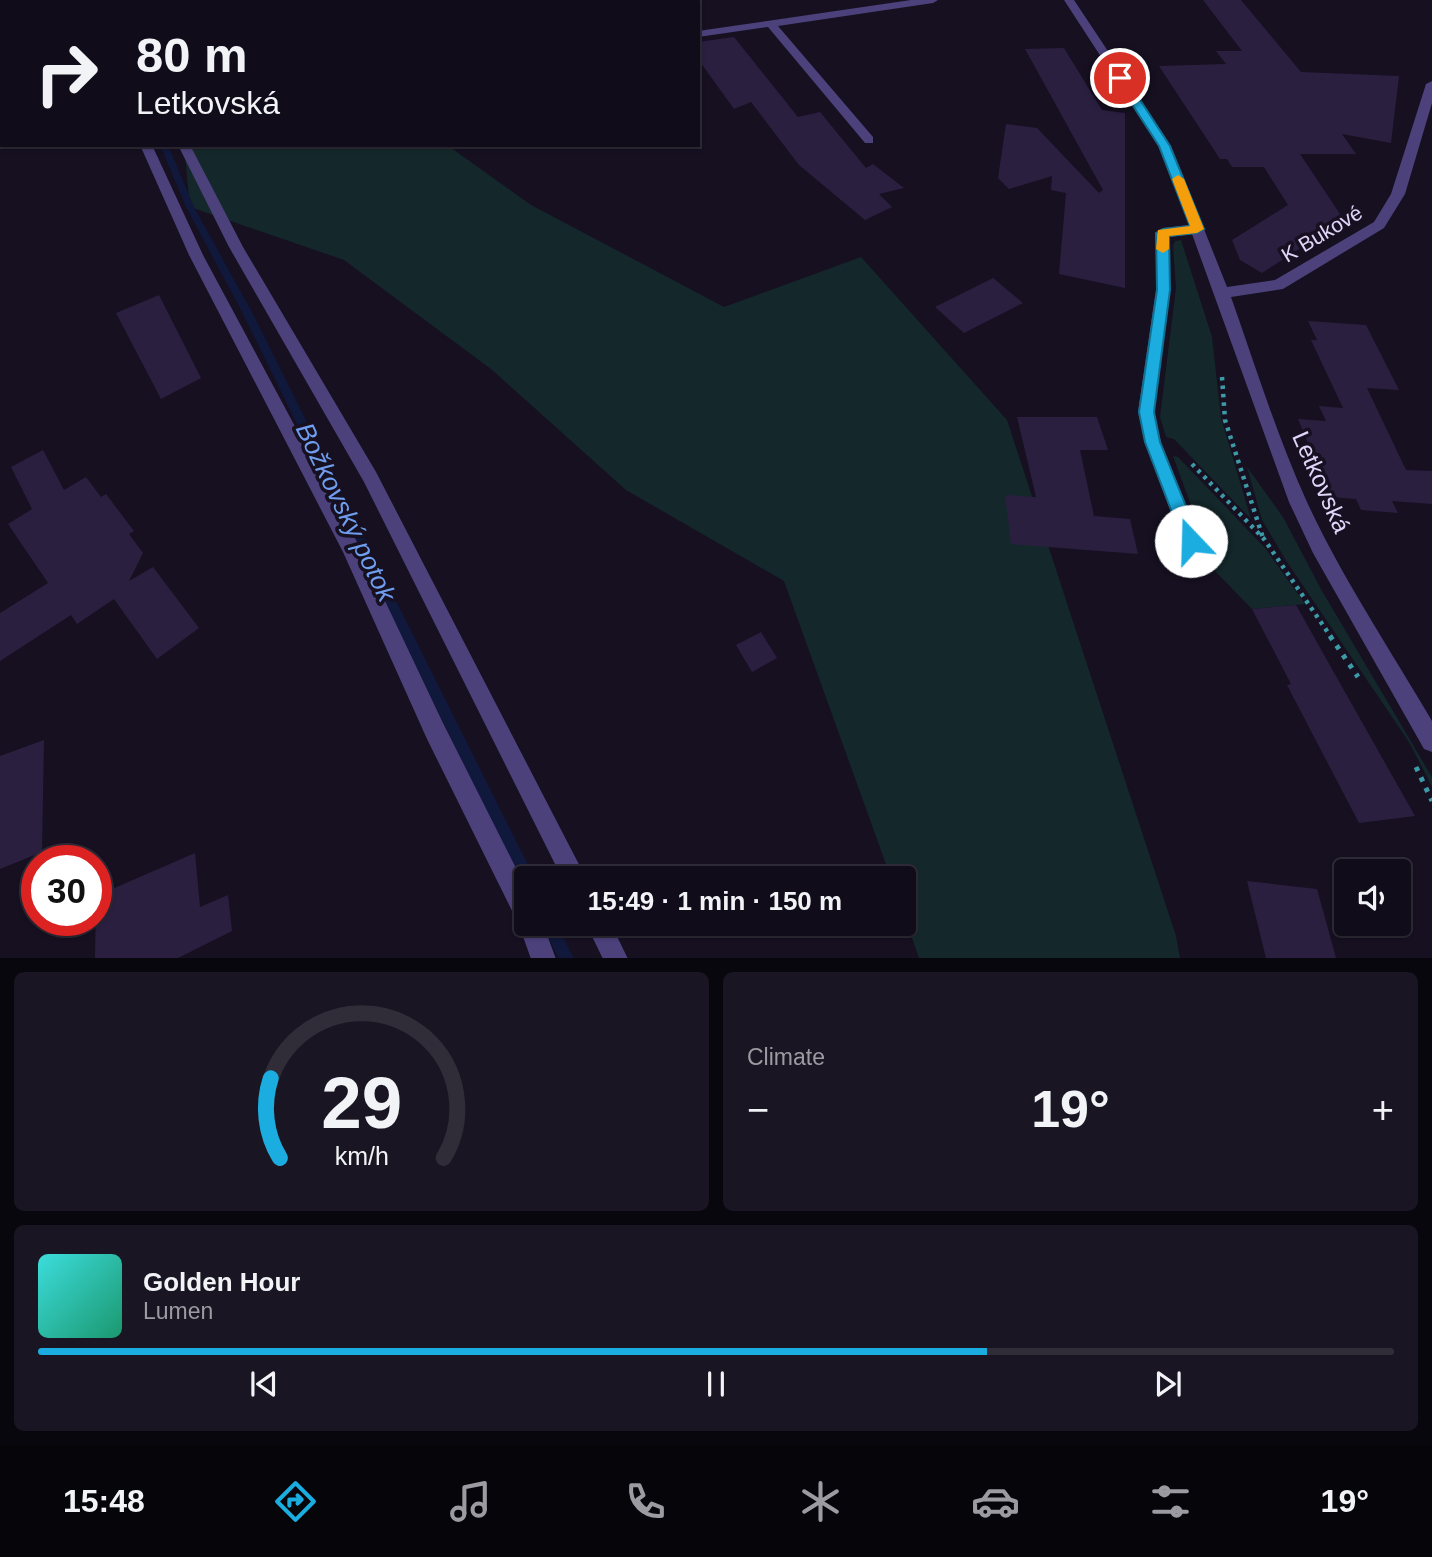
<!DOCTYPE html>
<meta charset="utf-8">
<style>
:root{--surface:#100c19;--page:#191522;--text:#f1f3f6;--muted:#9c9ba2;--line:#302c38;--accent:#1bace0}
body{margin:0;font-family:Helvetica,sans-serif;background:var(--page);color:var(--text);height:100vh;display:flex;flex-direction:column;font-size:26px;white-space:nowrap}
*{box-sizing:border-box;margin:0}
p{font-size:23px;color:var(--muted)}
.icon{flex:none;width:38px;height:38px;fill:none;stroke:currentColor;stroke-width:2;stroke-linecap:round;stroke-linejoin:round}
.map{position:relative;height:958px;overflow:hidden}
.sheet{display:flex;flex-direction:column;gap:14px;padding:14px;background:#09070e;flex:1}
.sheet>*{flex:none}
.guide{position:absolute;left:0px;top:0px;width:700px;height:147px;box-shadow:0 2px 5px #0004,0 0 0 2px var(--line);background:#100c19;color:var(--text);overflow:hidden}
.fabs{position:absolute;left:1334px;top:859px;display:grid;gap:14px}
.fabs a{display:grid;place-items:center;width:77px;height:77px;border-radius:7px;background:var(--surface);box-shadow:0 2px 5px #0004,0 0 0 2px var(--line);font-size:35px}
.speed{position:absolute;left:21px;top:845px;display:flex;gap:14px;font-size:35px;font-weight:700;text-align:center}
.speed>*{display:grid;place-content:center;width:91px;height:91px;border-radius:50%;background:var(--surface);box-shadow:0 2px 5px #0004,0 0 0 2px var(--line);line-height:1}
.speed .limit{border:10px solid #d22;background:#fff;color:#111}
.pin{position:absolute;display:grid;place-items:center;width:60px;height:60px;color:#fff;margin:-30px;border:4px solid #fff;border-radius:50%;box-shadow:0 2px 7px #0007}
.me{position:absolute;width:77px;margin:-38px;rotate:339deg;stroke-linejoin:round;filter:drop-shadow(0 0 5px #0008)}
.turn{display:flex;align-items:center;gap:24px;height:147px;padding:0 21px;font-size:32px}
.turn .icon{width:91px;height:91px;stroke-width:2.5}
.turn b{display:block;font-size:49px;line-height:60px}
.big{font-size:52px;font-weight:600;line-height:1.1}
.sheet .widget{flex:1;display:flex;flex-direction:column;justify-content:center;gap:10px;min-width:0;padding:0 24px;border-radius:10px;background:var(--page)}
.sheet .dial{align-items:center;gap:0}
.dial svg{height:182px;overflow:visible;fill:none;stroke:var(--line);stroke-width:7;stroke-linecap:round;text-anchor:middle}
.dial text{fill:var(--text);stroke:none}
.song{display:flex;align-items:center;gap:21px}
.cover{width:84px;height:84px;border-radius:10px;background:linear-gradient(135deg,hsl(180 70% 55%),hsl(160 70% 35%))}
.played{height:7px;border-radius:4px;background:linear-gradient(90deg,var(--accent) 70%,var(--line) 70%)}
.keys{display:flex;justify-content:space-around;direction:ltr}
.heat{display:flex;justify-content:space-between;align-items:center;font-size:38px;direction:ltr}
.sheet .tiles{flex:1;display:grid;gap:14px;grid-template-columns:1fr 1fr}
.widget:last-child{grid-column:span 2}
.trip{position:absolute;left:514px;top:866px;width:402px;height:70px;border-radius:7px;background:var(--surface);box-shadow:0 2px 5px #0004,0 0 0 2px var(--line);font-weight:600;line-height:70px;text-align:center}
.tabs{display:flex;height:112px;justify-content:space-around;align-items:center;background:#06050a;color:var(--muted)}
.tabs .icon{width:49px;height:49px}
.tabs .current{color:var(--accent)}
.tabs b{font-size:32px;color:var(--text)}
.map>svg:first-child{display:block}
.green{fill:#14282b}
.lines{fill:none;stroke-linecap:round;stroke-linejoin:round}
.stream{fill:#10183b;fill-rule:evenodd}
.building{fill:#2b1f40}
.path-far1{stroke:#3d9ba7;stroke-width:4.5;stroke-dasharray:3.5 5;stroke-linecap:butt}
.path{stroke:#3d9ba7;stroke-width:5;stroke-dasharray:4.5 7;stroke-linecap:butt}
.minor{fill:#4d417b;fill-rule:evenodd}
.route{fill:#1bace0;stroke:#127092;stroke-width:2}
.slow{fill:#f59e0b}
.labels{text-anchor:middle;stroke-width:7;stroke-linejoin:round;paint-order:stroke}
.far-street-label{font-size:21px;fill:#e0d6fa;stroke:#161021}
.street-label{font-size:24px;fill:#e0d6fa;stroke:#161021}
.water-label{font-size:26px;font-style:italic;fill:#709eee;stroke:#161021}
</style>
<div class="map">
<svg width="1432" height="959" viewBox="0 0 1432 959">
<rect width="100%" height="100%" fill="#161021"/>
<!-- green -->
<path class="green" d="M184 145H447L531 205 724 307 861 257 1007 420 1176 936 1180 958H919L905 918V878H891L784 581 626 490 491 369 344 260 190 207Z
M1181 240 1212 337 1221 418 1251 519 1174 439 1166 437 1160 417 1176 288 1173 246 1175 241Z
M1173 456 1178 457 1265 548 1305 604 1252 609 1215 571Z
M1247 467 1283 517 1322 591 1432 777V787L1409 742 1287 562 1262 520Z"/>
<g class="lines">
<!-- stream -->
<path class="stream" d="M53 0H59L60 2H54Z
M160 145H168L194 207 252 312 532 873 534 878H527V885L522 883 242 312 186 207Z
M542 924H557L574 959H559Z"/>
</g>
<!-- building -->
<path class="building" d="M1203 0H1241L1301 72 1399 76 1391 143 1342 134 1356 154H1300L1344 220 1262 273 1240 260 1232 240 1288 205 1264 167H1232L1227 159H1220L1159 66 1226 64 1216 51H1242Z
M734 37 798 117 820 112 866 168 873 164 904 188 879 194 892 207 865 220 799 165 751 102 734 109 698 59V42Z
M1064 48 1102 110 1125 113V288L1059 274 1066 193 1051 190 1052 176 1009 189 998 178 1006 124 1037 128 1099 193 1103 190 1025 49Z
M993 278 1023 303 964 333 935 307Z
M159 295 201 378 161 399 116 313Z
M1308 321 1366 325 1399 390 1367 388 1406 470 1432 471V504L1392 501 1398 513 1361 510 1356 499 1330 497 1298 419 1326 421 1319 406 1343 408 1311 340H1317Z
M1017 417H1097L1108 450H1080L1094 516 1130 519 1138 554 1011 544 1005 495 1036 497Z
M43 450 64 490 86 477 101 497 106 494 134 531 129 534 143 553 129 581 153 567 199 628 157 659 114 599 77 624 71 615 0 661V613L48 583 8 524 32 509 11 467Z
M1296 605 1354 708 1415 816 1359 823 1287 685 1291 684 1252 609Z
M761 632 777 658 752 672 736 645Z
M44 740 42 852 0 869V756Z
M195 853 200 907 228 895 232 931 178 958H95L96 896Z
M1247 881 1317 889 1336 958H1266Z"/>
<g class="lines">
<!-- path-far1 -->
<path class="path-far1" d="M1222 377 1225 420 1263 538
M1192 464 1264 539 1331 637"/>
<!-- path -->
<path class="path" d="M1330 636 1358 677
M1416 767 1432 801"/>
<!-- minor -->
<path class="minor" d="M38 0H49L50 2H39Z
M78 0H89L90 2H79Z
M911 0H938L933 3 778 26 873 137V143H865L768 27 698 37V31Z
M1064 0H1074L1171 146 1227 287 1275 280 1374 222 1391 194 1426 84 1432 81V103L1405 194 1384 228 1283 289 1231 297C1255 365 1277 436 1307 502 1342 578 1390 649 1432 721V752L1424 749 1313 553 1289 502 1192 234 1170 237V290L1154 412 1161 442 1200 541 1198 547 1191 549 1184 547 1145 442 1138 412 1156 290V233L1163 228 1189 225 1159 146Z
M140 145H152L203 255 357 542 443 723 527 890V924H543L556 959H531L519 925 427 739 343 552 189 255Z
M178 145H190L243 247 376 472 586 878H562L364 482 229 247Z
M586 924H611L628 959H603Z"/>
</g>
<!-- route -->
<path class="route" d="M1120 74 1124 75 1170 146 1204 229 1197 233 1169 236 1170 290 1154 412 1160 442 1200 541 1197 546 1191 548 1185 546 1183 541 1145 442 1139 412 1157 290 1156 233 1163 229 1190 226 1159 146 1115 78Z"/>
<!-- slow -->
<path class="slow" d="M1178 175 1184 179 1204 229 1197 233 1169 236V249L1163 253 1156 249 1158 230 1190 226 1172 179Z"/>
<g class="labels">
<!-- far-street labels -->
<g class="far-street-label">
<text transform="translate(1322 234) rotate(-31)" y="7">K Bukové</text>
</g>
<!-- street labels -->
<g class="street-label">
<text transform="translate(1321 482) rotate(66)" y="8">Letkovská</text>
</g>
<!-- water labels -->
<g class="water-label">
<text transform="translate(346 512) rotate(64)" y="9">Božkovský potok</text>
</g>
</g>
</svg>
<div class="fabs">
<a><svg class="icon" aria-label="sound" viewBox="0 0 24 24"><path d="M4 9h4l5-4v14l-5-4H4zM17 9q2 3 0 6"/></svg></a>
</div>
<div class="speed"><div class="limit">30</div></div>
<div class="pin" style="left:1120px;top:78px;background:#d93025"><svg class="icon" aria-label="arrive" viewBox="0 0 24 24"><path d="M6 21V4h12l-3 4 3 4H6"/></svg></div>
<svg class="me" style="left:1191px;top:541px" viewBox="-20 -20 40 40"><circle r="19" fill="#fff"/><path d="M0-13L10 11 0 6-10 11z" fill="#1bace0"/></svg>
<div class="trip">15:49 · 1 min · 150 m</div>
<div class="guide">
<div class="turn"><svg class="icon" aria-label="right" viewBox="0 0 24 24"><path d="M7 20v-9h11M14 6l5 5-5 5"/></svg><div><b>80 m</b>Letkovská</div></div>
</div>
</div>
<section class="sheet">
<div class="tiles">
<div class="widget dial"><svg viewBox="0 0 100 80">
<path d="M14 69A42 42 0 1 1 86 69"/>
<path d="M14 69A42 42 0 0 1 10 34" stroke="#1bace0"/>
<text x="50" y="56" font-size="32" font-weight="700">29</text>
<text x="50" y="72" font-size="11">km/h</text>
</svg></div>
<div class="widget"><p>Climate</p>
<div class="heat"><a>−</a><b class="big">19°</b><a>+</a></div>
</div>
<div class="widget">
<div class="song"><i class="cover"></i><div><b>Golden Hour</b><p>Lumen</p></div></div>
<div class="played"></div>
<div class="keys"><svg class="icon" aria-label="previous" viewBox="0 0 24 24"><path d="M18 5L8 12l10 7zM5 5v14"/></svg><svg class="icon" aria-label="pause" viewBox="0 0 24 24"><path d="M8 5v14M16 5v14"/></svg><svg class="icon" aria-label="next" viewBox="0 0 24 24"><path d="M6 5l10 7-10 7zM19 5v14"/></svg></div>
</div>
</div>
</section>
<nav class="tabs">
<b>15:48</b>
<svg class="icon current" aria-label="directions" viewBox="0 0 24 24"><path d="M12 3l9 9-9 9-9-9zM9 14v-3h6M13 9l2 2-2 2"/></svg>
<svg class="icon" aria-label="music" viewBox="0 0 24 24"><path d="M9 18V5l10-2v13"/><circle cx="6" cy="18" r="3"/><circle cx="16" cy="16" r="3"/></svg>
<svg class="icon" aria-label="phone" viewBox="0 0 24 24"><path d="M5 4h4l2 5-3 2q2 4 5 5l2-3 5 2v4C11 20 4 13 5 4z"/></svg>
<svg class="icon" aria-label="climate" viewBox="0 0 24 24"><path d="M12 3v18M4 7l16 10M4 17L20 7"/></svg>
<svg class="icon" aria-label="car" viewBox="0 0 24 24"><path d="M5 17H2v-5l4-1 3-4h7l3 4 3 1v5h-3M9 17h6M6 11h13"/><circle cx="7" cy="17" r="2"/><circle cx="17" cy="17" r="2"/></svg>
<svg class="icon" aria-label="filters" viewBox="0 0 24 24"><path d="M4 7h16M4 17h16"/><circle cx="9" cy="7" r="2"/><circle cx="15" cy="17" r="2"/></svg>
<b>19°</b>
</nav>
